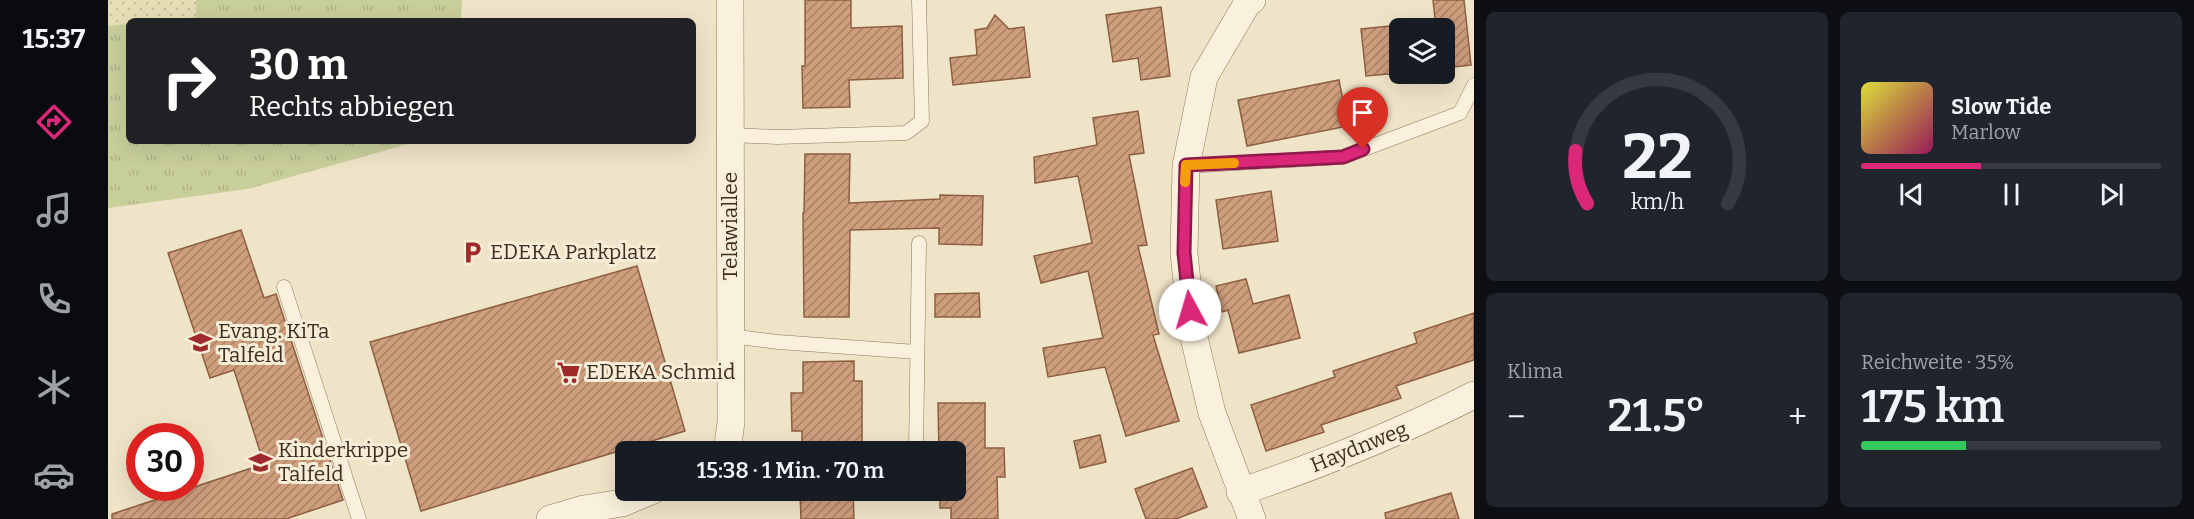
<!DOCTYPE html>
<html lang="de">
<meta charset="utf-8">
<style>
:root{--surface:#171b24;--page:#20242c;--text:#f1f3f6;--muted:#9ea1a6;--line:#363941;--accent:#db2777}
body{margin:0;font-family:Bitter,serif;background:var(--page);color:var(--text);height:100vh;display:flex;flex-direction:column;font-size:22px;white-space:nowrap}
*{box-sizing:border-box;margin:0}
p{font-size:20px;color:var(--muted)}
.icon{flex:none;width:33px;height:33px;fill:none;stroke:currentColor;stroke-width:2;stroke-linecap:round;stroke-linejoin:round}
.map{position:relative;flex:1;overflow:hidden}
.details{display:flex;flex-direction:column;gap:12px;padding:12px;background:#0d0f14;width:720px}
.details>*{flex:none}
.banner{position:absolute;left:18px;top:18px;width:570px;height:126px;border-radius:9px;box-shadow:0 6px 24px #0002;background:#202124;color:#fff;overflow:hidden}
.tools{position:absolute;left:1281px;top:18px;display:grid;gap:12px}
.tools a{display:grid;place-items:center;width:66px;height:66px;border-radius:9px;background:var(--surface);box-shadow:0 6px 24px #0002;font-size:30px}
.speed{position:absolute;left:18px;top:423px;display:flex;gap:12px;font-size:30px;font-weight:700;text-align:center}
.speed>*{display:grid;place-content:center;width:78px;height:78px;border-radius:50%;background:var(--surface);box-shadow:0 6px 24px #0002;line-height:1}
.speed .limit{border:9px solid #d22;background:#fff;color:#111}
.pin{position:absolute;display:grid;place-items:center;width:51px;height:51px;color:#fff;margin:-62px -26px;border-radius:50% 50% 50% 0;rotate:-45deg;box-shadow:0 0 6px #0007}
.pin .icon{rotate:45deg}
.me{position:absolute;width:66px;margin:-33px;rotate:354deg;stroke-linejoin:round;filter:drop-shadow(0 0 4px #0008)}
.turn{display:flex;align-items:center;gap:21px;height:126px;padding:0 24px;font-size:27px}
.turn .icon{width:78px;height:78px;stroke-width:2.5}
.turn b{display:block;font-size:42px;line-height:51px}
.big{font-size:45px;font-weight:600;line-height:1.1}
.details .card{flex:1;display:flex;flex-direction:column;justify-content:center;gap:9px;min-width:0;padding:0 21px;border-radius:9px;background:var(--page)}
.details .dial{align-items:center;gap:0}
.dial svg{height:156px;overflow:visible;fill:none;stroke:var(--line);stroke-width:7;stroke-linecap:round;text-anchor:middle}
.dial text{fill:var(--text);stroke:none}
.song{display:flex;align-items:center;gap:18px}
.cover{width:72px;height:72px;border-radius:9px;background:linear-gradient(135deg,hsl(60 70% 55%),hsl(330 70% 35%))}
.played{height:6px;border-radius:3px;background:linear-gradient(90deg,var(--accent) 40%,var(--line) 40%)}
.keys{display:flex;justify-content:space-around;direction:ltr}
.heat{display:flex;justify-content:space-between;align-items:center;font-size:33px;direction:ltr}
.charge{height:9px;border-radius:4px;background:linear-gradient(90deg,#34c759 35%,var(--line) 0)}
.details .tiles{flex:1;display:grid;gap:12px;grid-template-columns:repeat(2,1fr)}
.trip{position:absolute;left:507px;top:441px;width:351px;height:60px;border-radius:9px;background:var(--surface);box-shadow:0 6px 24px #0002;font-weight:600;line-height:60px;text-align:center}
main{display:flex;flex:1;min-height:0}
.menu{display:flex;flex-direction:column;width:108px;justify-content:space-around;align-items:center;background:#090b0e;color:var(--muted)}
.menu .icon{width:42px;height:42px}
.menu .on{color:var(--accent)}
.menu b{font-size:27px;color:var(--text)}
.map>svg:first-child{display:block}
.farmland{fill:url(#farmland-dots)}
.grass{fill:url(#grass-tufts)}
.building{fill:url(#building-hatch);stroke:#8d5f41;stroke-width:1.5}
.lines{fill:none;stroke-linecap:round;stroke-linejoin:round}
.service-casing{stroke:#8d765c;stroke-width:15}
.minor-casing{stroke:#8d765c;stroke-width:28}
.service{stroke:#faf1dc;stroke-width:14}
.minor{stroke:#faf1dc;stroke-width:27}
.route-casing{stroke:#8e194d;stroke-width:15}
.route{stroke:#db2777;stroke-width:10}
.slow{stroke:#f59e0b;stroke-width:10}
.labels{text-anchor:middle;stroke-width:6;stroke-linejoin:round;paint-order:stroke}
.street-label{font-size:21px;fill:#3d2e20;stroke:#f7eed8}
.poi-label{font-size:21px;fill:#3d2e20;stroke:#f7eed8;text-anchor:start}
</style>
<main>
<nav class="menu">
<b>15:37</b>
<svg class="icon on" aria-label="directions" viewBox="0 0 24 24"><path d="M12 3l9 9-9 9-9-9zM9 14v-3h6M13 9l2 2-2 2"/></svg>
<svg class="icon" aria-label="music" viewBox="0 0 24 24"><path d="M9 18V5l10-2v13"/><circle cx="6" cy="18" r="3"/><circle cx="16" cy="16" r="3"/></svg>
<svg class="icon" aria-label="phone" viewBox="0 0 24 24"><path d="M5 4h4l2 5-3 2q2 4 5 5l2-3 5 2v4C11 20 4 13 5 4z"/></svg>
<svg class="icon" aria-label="climate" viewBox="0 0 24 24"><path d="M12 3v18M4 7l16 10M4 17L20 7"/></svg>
<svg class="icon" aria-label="car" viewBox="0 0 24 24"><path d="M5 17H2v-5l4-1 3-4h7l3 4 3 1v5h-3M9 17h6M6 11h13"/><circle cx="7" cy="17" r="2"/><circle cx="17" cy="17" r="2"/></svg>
</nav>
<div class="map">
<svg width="1366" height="519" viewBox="0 0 1366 519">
<defs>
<pattern id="farmland-dots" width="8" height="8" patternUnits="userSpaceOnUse" patternTransform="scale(1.5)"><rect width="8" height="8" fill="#e6deb5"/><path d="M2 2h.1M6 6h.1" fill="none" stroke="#c6bf9b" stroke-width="1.8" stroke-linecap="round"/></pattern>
<pattern id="grass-tufts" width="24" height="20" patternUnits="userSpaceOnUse" patternTransform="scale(1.5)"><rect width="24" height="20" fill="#c9cf9b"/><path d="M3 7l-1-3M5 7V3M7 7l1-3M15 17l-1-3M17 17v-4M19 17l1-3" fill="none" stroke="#aeb285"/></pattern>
<pattern id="building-hatch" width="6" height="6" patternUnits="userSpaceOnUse" patternTransform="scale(1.5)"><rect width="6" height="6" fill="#cf9f7d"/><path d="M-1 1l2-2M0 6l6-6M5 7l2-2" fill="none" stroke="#a98266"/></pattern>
</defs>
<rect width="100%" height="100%" fill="#f0e4c8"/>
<!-- farmland -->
<path class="farmland" d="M0 0H88V17L48 21H21V24L0 26Z"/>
<!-- grass -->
<path class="grass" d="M88 0H354L353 21H48L88 17Z
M21 24V141H311L140 189 0 208V26Z"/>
<!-- building -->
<path class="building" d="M697 0H743V28L794 26 795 78 741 80 742 107 695 108 694 66H697Z
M1325 0H1356L1363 65 1336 68V28H1328Z
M1053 7 1062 76 1033 80 1030 58 1005 62 998 15Z
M887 15 901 29 916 27 922 77 845 85 842 58 869 55 867 30 879 28Z
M1292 25V73L1258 76 1253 29Z
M1231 80 1240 126 1139 146 1130 100Z
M1030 111 1036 153 1021 155 1039 245 1030 246 1051 334 1045 335 1071 421 1018 436 997 367 940 377 935 348 995 338 980 271 933 283 926 256 984 243 970 176 927 183 926 157 989 145 985 118Z
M697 154H742L741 203 832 199V195L875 196 874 245 831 244V228L742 230 741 317H696L695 213H696Z
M1163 191 1170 241 1115 249 1108 200Z
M133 230 156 298 168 294 235 500 178 519H4V514L156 464 126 370 102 378 60 253Z
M529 266 577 431 313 511 262 342Z
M1138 279 1145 304 1181 295 1192 338 1131 353 1120 310 1114 312 1108 286Z
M871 293 872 317H827V294Z
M1366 313V360L1288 386 1293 398 1213 425 1216 432 1158 451 1143 405 1227 377 1225 371 1309 343 1306 333Z
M746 361V381H754V443H745V452H694V431H684L683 393H695V362Z
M830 403H877V448H896L897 477H889L890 519H843V508H832V490H848V452H831Z
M992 435 998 462 972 468 966 441Z
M1084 468 1099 507 1068 519H1038L1027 489Z
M695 490H745L746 519H693L692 493H695Z
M1343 493 1351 519H1278L1277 513Z"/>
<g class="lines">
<defs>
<path id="service" d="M623 135 669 137 798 133 814 121 811 0
M1078 166 1235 157 1352 113 1366 85
M176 287 251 519
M622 336 670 342 809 352
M808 452 811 243"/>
<path id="minor" d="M1144 0 1140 2 1096 77 1078 166 1076 253 1084 329 1104 413 1144 519
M619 452 623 422 622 0
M1132 492C1212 465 1291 433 1366 395
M442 519 476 509 514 503 545 490"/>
</defs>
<!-- service casing -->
<use href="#service" class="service-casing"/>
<!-- minor casing -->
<use href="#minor" class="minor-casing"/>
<!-- service -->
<use href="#service" class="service"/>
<!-- minor -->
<use href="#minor" class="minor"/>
</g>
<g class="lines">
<defs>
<path id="route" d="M1082 310 1076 253 1078 165 1235 157 1255 149"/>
</defs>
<!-- route casing -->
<use href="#route" class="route-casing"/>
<!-- route -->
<use href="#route" class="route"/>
<!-- slow -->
<path class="slow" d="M1077 182 1078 165 1126 163"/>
</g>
<!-- icons -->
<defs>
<symbol id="parking-bare" viewBox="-9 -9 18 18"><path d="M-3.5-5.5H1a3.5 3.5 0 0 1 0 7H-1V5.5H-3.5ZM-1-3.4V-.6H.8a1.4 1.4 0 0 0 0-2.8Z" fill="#9e2a2b" stroke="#f7eed8" stroke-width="2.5" paint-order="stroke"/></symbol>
<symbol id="school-bare" viewBox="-9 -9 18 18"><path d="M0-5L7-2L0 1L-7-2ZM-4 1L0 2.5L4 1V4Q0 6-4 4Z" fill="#9e2a2b" stroke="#f7eed8" stroke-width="2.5" paint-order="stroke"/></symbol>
<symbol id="supermarket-bare" viewBox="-9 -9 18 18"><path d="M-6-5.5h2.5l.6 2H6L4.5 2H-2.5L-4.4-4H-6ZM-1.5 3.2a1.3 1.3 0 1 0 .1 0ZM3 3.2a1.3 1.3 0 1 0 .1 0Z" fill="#9e2a2b" stroke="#f7eed8" stroke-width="2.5" paint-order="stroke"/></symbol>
</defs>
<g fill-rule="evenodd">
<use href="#parking-bare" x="348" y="236" width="33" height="33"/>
<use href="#school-bare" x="76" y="326" width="33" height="33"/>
<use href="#supermarket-bare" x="444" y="356" width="33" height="33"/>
<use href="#school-bare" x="136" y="446" width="33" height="33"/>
</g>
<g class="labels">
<!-- street labels -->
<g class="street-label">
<text transform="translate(622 226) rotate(-90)" y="7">Telawiallee</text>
<text transform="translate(1251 447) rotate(-22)" y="7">Haydnweg</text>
</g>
<!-- poi labels -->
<g class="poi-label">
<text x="382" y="259">EDEKA Parkplatz</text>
<text x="110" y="338">Evang. KiTa<tspan x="110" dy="24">Talfeld</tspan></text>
<text x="478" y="379">EDEKA Schmid</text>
<text x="170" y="457">Kinderkrippe<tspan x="170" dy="24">Talfeld</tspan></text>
</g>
</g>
</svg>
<div class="tools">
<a><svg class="icon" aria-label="layers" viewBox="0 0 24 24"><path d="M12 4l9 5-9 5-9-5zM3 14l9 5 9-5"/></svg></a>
</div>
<div class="speed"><div class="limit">30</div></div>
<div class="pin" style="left:1255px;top:149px;background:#d93025"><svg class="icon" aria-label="arrive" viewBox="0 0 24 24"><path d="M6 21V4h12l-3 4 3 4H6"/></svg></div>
<svg class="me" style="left:1082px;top:310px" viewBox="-20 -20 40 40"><circle r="19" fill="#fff"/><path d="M0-13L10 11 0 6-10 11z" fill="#db2777"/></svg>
<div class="trip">15:38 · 1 Min. · 70 m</div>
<div class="banner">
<div class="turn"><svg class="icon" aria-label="right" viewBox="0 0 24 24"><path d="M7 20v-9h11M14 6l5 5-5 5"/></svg><div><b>30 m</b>Rechts abbiegen</div></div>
</div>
</div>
<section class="details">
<div class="tiles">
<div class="card dial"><svg viewBox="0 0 100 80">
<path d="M14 69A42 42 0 1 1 86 69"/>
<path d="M14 69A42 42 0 0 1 8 42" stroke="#db2777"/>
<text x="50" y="56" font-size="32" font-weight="700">22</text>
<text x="50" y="72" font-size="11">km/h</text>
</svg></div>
<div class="card">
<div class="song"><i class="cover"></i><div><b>Slow Tide</b><p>Marlow</p></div></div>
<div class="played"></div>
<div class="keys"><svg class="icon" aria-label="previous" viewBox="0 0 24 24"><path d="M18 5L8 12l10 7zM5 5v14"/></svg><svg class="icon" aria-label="pause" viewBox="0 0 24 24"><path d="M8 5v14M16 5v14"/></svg><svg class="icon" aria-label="next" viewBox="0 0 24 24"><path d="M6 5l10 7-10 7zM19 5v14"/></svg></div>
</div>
<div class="card"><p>Klima</p>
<div class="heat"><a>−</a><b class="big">21.5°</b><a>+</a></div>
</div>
<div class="card"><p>Reichweite · 35%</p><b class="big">175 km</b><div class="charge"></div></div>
</div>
</section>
</main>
